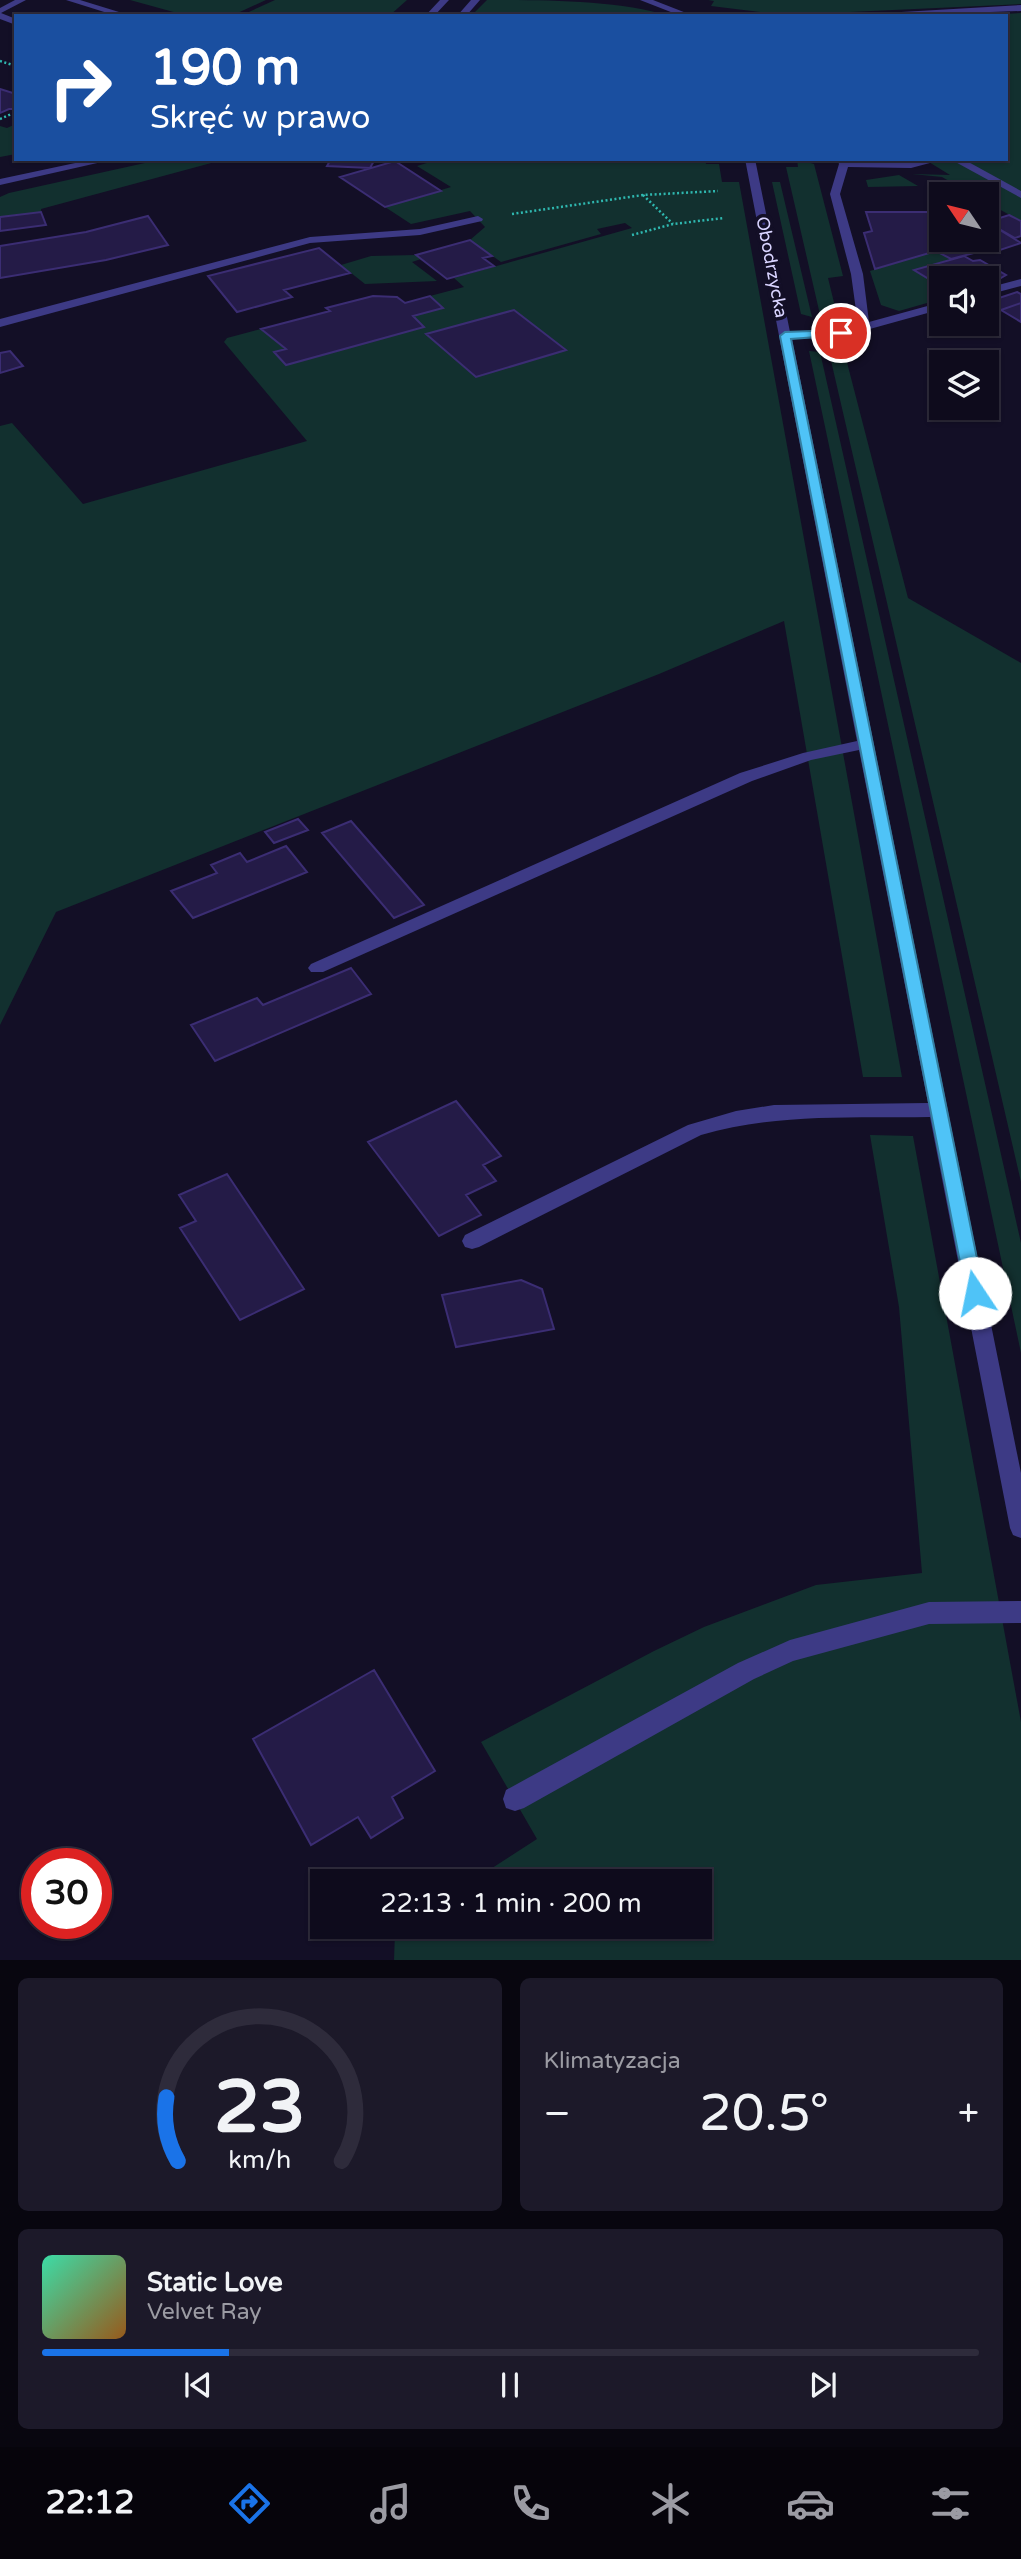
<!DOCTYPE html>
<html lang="pl">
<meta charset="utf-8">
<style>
:root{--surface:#0e0b1c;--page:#1c1929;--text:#f1f3f6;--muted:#9b9ba3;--line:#2e2b3b;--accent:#1a73e8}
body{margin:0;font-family:"Varela Round",sans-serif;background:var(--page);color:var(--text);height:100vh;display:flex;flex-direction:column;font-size:26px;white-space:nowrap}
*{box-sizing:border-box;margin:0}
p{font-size:23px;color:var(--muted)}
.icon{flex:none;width:38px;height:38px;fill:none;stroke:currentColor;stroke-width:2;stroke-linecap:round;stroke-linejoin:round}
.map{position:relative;height:1960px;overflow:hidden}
.details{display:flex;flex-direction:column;gap:18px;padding:18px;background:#08060f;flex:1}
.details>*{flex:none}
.hud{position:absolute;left:14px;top:14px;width:994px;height:147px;border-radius:0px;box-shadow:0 2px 5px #0004,0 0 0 2px var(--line);background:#1a4fa0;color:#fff;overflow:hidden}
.needle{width:46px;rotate:305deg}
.fabs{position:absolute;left:929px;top:182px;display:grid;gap:14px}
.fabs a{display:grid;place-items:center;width:70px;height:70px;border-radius:0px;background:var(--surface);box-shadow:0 2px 5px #0004,0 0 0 2px var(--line);font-size:35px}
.speed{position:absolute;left:21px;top:1848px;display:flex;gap:14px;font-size:35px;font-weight:700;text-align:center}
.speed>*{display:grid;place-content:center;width:91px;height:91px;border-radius:50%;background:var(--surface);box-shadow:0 2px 5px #0004,0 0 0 2px var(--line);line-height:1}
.speed .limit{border:10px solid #d22;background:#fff;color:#111}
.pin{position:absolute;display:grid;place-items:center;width:60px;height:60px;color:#fff;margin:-30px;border:4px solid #fff;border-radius:50%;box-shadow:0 2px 7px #0007}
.me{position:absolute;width:77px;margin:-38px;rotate:349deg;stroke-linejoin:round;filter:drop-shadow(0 0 5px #0008)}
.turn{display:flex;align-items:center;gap:24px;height:147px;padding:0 21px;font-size:32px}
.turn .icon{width:91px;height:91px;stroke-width:2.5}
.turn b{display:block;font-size:49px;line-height:60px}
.big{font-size:52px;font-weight:600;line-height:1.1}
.details .card{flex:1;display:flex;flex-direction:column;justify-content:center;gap:10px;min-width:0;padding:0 24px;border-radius:10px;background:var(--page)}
.details .dial{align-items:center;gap:0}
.dial svg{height:182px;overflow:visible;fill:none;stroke:var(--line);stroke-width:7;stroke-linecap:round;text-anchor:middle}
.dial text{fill:var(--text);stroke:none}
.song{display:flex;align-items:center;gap:21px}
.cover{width:84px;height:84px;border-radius:10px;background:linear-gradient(135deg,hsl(160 70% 55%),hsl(30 70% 35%))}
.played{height:7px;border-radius:4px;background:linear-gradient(90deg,var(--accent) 20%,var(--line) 20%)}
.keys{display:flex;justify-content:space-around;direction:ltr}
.heat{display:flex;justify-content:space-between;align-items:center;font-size:38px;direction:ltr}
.details .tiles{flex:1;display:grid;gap:18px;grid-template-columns:1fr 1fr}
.card:last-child{grid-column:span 2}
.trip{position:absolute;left:310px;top:1869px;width:402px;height:70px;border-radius:0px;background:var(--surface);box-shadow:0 2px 5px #0004,0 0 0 2px var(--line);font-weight:600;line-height:70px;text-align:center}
.tabs{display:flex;height:112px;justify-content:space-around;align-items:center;background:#06040b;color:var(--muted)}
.tabs .icon{width:49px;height:49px}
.tabs .on{color:var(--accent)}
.tabs b{font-size:32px;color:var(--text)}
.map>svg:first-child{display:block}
.green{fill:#12302f;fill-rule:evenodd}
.building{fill:#241b47;stroke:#3b2d73;stroke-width:2}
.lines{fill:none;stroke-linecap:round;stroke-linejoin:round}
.path{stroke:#2fb8b0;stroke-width:2.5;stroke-dasharray:2 2.5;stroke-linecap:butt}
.minor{fill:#3d3a85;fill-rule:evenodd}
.route{fill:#4fc3f7;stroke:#337fa1;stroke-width:2}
.labels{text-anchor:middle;stroke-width:7;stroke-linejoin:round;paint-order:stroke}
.street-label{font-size:18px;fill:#d9d4ff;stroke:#130f26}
</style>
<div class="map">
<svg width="1021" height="1961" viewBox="0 0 1021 1961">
<rect width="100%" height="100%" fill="#130f26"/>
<!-- green -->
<path class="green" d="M130 0H266L231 16H188Z
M275 0H407L389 16H240Z
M487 0C541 0 619 0 669 16H471Z
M708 0H1021V4L785 15 711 6 714 1Z
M1021 13V221L997 208H987L990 205 987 202V194H972L942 177 912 174 950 175 924 159H1006V16H969Z
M16 124V154L0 157V126L7 128Z
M163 159H226L41 209V212L0 217V197L9 193Z
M440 159H705L706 164H719L722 182H739L902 1077H863L784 621 659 674 56 912 0 1025V426L12 423 83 504 307 441 224 342 227 338 261 329 286 349V365L423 327 413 316 443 308 430 296 464 287 454 278 632 228 625 223 597 229 601 234 501 262 470 240 485 227 470 211 411 224 385 207 451 187 417 166ZM514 310 565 350 476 376 427 335Z
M797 159 814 164 843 276 828 278 839 323 821 319 786 167H798Z
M899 175 918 186 868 187 866 180Z
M772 182H780L812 317 801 314Z
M936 251 951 259 915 270 941 287V299L899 311 881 305 870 271Z
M416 255 421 259 412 262 437 281 365 284 341 265 371 256Z
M854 339 864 346 851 351 843 347 908 598 1021 663V1182L829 352 839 343Z
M809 351 820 352 1021 1243V1353Z
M870 1135 913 1136 1021 1722V1960L394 1961 395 1931 402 1927H700V1881H472L537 1839 481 1742 654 1651 704 1627 816 1585 922 1573 899 1307Z"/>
<!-- building -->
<path class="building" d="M0 89 16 94V109H9L0 113Z
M331 159H375L370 168 327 166Z
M395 161 441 191 385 207 340 177Z
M41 212 46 225 0 231V217Z
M866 212H942V240H987V222L1021 243 994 252 989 249 951 259 936 251 875 269 864 233 872 231Z
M1009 215 1021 221V236L1015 238 987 222Z
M148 216 168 245 106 260 0 278V246L86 232Z
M470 240 492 256 483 258 494 266 447 279 416 255Z
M319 248 350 273 284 290 292 297 237 312 208 276Z
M964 256 973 261 980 260 1006 275 987 286V278H942V287L914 270Z
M1017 292 1021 294V303L1001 310 995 306 987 309V302Z
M373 296 397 297 405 303 430 296 443 308 413 316 424 327 286 365 274 352 286 349 261 329 330 311 326 308Z
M1021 303V322L1001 310Z
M514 310 566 350 476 377 426 334Z
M10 351 23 366 0 373V353Z
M298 819 308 830 274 843 265 832Z
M351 821 424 905 394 918 322 833Z
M286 846 307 872 193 918 171 891 217 873 211 865 240 853 247 862Z
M351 968 371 994 215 1061 191 1025 257 998 263 1005Z
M456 1101 501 1156 483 1165 496 1181 466 1195 481 1215 439 1236 368 1142Z
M227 1174 304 1289 240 1320 180 1228 196 1221 179 1195Z
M521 1280 542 1289 554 1329 456 1347 442 1295Z
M374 1670 435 1771 392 1797 403 1818 371 1838 358 1817 311 1845 253 1739Z"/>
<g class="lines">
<!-- path -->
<path class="path" d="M0 61 16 66
M0 119 16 112
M643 195 673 224
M512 214 643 195 718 191
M632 235 673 224 724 218"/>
<!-- minor -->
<path class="minor" d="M15 0H26L1 13 16 19V25L0 19V8Z
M66 0H80L132 16H117Z
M440 0H449L434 16H425Z
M471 0H480L466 16H457Z
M640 0H653L694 16H681Z
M1021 5V11L880 16 884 13Z
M94 159H115L0 185V179Z
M745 159H755L790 332 840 329 858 325 851 274 830 194 839 164 837 159 911 162 945 159 911 168 848 167 840 194 863 274 869 322 942 302V309L841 337 792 339 1021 1473V1538L1013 1535 1010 1528 930 1117C851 1118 778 1113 701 1135L479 1247 472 1249 465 1247 462 1241 465 1235 688 1125 736 1111 774 1105 928 1103 859 750 811 760 752 781 323 972H311L308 968 311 964 740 773 803 753 857 741Z
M950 159H963L1021 191V198Z
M478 216 483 219 482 221 420 235 310 243 0 327V319L310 237 420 229Z
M1021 279V286L987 295V288Z
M1021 1601V1623L929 1624 793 1661 754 1679 524 1808 515 1811 506 1808 503 1799 506 1790 738 1663 790 1640 929 1602Z"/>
</g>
<!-- route -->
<path class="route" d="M841 330 844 331V335L791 339 984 1293 981 1298 975 1301 968 1298 966 1293 780 336 785 332Z"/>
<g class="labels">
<!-- street labels -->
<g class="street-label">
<text transform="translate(772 267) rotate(79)" y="6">Obodrzycka</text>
</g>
</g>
</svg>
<div class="fabs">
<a><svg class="needle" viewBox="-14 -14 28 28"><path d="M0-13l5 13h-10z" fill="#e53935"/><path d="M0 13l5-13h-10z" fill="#9b9ba3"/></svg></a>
<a><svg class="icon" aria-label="sound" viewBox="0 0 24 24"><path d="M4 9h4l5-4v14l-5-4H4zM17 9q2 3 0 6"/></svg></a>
<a><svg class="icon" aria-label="layers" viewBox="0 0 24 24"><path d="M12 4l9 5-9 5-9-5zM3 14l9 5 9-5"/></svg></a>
</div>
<div class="speed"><div class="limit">30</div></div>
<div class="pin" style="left:841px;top:333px;background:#d93025"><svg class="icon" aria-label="arrive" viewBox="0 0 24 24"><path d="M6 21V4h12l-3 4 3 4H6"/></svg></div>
<svg class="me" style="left:975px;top:1293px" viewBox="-20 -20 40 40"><circle r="19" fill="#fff"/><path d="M0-13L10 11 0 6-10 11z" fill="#4fc3f7"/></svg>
<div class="trip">22:13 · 1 min · 200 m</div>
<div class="hud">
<div class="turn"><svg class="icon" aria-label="right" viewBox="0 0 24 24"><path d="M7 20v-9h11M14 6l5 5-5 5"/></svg><div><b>190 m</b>Skręć w prawo</div></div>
</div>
</div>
<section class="details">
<div class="tiles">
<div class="card dial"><svg viewBox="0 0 100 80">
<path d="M14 69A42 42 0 1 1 86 69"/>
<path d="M14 69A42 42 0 0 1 9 41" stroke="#1a73e8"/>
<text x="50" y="56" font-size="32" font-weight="700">23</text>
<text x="50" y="72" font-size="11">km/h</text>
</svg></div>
<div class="card"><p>Klimatyzacja</p>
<div class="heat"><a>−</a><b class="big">20.5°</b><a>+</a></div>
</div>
<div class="card">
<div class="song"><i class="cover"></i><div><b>Static Love</b><p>Velvet Ray</p></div></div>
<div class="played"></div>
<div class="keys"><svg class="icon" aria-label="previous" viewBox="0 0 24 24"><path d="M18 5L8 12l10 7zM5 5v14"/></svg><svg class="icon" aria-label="pause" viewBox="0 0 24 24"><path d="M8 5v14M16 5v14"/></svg><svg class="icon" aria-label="next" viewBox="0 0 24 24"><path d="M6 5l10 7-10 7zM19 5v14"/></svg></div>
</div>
</div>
</section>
<nav class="tabs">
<b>22:12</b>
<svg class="icon on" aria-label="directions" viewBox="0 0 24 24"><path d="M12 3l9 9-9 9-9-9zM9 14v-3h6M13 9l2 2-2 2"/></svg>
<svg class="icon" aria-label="music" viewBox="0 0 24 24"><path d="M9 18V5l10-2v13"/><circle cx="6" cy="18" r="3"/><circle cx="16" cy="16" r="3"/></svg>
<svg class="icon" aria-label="phone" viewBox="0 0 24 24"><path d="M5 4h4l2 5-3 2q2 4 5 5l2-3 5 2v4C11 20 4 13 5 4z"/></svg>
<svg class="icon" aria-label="climate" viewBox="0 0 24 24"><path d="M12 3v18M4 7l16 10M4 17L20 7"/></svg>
<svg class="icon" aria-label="car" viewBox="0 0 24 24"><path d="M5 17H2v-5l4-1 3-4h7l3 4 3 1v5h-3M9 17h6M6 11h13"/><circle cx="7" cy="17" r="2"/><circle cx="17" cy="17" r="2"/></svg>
<svg class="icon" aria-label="filters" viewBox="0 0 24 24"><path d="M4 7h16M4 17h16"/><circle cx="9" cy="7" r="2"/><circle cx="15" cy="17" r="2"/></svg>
</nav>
